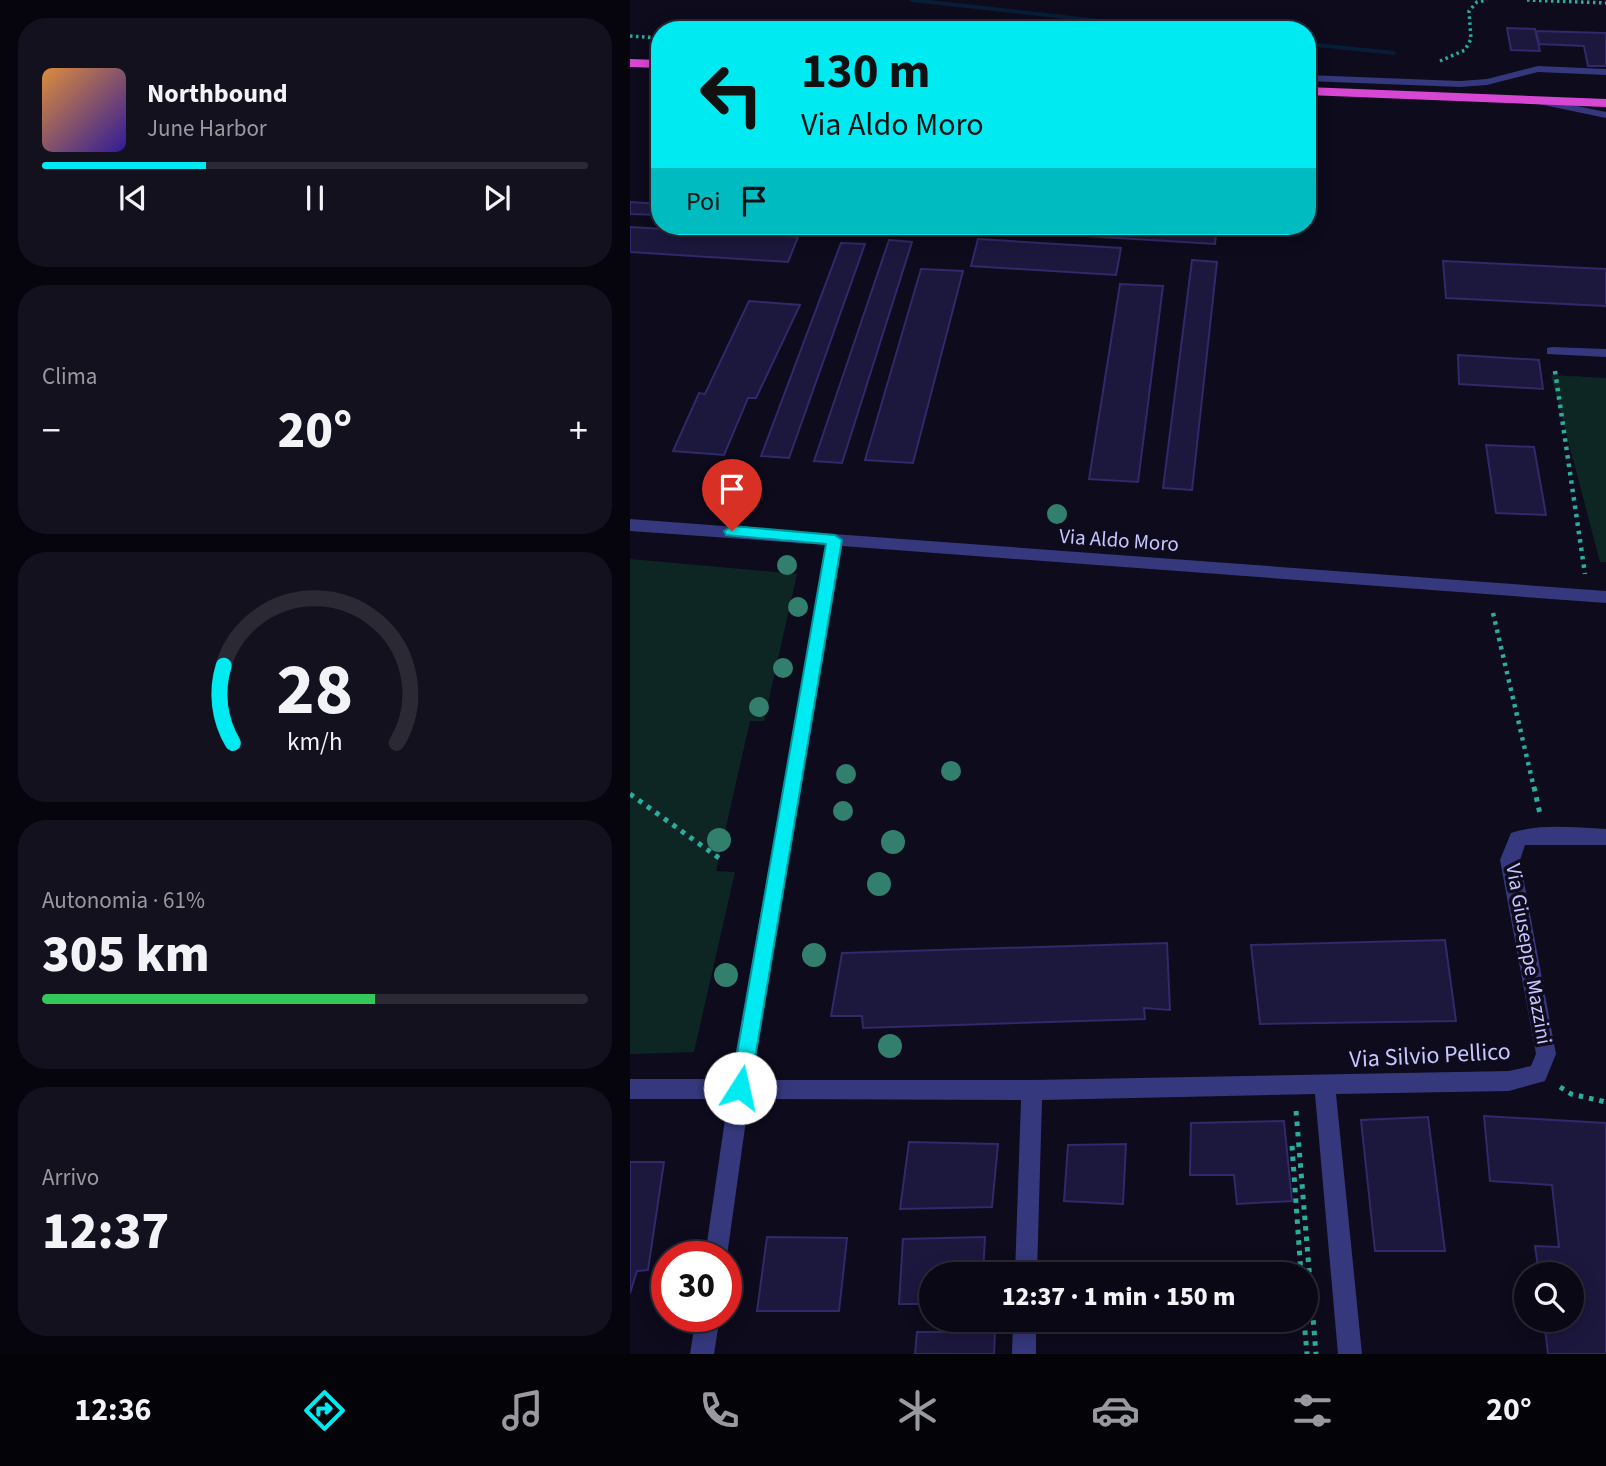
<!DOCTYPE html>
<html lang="it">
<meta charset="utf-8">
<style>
:root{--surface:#0a0815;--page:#13111e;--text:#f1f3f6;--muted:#999aa0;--line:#2a2934;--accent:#00eaf1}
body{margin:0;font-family:"Source Sans 3",sans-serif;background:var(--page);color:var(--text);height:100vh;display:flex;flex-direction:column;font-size:26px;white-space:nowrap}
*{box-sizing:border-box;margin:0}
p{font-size:23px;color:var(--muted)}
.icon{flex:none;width:38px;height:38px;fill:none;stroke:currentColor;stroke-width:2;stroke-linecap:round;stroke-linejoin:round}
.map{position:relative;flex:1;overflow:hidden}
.details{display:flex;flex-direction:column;gap:18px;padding:18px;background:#06040c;width:630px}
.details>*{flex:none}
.top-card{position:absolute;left:21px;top:21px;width:665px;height:214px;border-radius:28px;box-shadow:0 4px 18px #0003,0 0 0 2px var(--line);background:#00eaf1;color:#111;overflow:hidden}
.fabs{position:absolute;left:884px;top:1262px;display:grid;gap:14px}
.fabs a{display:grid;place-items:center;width:70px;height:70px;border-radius:50%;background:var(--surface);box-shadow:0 4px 18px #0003,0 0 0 2px var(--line);font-size:35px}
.speed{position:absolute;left:21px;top:1241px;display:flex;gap:14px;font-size:35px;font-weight:700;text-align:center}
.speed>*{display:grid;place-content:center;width:91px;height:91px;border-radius:50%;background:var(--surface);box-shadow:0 4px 18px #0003,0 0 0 2px var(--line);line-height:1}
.speed .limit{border:10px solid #d22;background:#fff;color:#111}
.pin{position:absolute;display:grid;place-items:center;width:60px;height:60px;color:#fff;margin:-72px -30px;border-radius:50% 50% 50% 0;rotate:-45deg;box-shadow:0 0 7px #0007}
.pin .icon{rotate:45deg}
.me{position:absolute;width:77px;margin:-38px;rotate:10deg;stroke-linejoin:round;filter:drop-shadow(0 0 5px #0008)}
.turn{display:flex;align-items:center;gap:24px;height:147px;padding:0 35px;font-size:32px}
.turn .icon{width:91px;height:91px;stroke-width:2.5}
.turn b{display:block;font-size:49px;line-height:60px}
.then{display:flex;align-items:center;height:66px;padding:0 35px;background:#0003;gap:14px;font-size:26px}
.big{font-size:52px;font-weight:800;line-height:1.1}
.details .tile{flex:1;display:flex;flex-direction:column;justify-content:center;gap:10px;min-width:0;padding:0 24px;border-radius:28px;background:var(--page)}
.details .dial{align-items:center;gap:0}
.dial svg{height:182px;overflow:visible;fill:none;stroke:var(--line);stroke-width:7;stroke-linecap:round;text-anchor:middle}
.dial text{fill:var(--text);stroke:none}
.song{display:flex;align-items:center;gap:21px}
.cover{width:84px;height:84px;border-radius:10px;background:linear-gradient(135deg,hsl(30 70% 55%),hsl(250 70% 35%))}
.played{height:7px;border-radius:4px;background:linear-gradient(90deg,var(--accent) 30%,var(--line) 30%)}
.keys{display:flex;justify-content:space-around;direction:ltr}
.heat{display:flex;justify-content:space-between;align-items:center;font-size:38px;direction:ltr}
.charge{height:10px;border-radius:5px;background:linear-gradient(90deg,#34c759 61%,var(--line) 0)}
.trip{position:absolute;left:289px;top:1262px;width:399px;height:70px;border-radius:35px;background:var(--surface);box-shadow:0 4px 18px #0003,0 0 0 2px var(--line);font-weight:800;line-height:70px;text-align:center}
.tabs{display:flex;height:112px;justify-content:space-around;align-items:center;background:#040308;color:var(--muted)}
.tabs .icon{width:49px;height:49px}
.tabs .current{color:var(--accent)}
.tabs b{font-size:32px;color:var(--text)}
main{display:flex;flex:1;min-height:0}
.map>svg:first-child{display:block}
.green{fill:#0e2623}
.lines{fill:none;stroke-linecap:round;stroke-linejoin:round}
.stream{fill:#081d38;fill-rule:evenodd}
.building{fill:#1c173d;stroke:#312969;stroke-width:2}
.path-far2{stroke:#2bad9c;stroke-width:3.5;stroke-dasharray:2.5 3.5;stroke-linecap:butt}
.path-far1{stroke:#2bad9c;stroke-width:4.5;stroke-dasharray:3.5 5;stroke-linecap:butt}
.path{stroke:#2bad9c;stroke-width:5;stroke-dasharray:4.5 6;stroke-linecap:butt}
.service{fill:#35387c;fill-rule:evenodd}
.minor{fill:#35387c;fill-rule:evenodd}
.trunk{fill:#d847d4;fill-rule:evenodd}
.tree{fill:#337f6e}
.route{fill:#00eaf1;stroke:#00989d;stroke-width:2}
.labels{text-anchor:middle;stroke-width:7;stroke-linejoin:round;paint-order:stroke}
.street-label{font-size:21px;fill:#c8c6ff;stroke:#0d0b1c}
.near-street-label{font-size:24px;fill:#c8c6ff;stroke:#0d0b1c}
</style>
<main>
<section class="details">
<div class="tile">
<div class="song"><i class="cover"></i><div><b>Northbound</b><p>June Harbor</p></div></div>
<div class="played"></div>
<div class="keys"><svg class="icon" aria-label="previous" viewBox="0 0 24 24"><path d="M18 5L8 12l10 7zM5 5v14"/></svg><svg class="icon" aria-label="pause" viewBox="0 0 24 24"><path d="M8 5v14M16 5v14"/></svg><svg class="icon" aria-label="next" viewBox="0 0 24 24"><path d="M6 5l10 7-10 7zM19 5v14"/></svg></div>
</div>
<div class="tile"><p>Clima</p>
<div class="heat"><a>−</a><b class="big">20°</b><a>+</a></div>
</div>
<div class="tile dial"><svg viewBox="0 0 100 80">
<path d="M14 69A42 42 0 1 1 86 69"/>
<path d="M14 69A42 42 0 0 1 10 35" stroke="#00eaf1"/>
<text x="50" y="56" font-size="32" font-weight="700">28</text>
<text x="50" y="72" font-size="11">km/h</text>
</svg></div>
<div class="tile"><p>Autonomia · 61%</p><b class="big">305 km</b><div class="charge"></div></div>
<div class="tile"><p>Arrivo</p><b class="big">12:37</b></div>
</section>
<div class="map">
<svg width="976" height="1354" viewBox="0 0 976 1354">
<rect width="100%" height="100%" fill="#0d0b1c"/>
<!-- green -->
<path class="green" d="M921 375 976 378V562H970Z
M0 559 167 574 134 721H120L86 871 105 872 64 1052 0 1054Z"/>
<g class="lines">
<!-- stream -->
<path class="stream" d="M279 0H299L552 28 555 30H533L282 2Z
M677 42 764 51 767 53 764 55 677 46Z"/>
</g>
<!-- building -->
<path class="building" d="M877 28 905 29 910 51 881 50Z
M906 31 976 33V66H958L954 46 909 44Z
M0 202 30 204V215L0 214Z
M290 226H456L586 234 585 244Z
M0 227 168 237 158 262 0 252Z
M348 239 491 248 486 275 341 266Z
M259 240 282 242 212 463 184 461Z
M211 243 235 244 159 458 131 456Z
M562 260 587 262 562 490 533 488Z
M813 261 976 269V306L816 298Z
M291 269 333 271 283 463 235 460Z
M490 284 533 286 508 482 459 479Z
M119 301 170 305 126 398H118L94 455 43 451 69 393 75 394Z
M828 355 909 360 913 389 829 384Z
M856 445 904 447 916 515 866 513Z
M815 940 826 1021 630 1024 621 945Z
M537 943 540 1010 514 1008 515 1019 233 1028 232 1016H201L212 953Z
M854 1116 976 1123V1354H918L914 1320H942V1274H909L905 1246 929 1247 922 1185 860 1181Z
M798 1117 815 1251H745L731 1120Z
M654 1121 662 1201 607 1204 604 1175H560L561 1123Z
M279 1142 368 1144 362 1207 270 1209Z
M496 1144 493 1204 434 1201 438 1145Z
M0 1162H34L18 1270 7 1271 0 1293Z
M137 1237 217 1238 209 1311H127Z
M355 1237 353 1274H301V1304H269L273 1239Z
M287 1332H365L364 1354H285Z"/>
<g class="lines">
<!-- path-far2 -->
<path class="path-far2" d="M897 0 976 3
M0 36 30 38
M810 61 835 50 841 39 839 11 847 2 857 0"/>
<!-- path-far1 -->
<path class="path-far1" d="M925 371 955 574
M863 613 904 788"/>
<!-- path -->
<path class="path" d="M904 787 910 814
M0 794 89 858
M930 1087 941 1094 976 1102
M666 1111 686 1354
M662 1146 671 1274
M674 1320 677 1354"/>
<!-- service -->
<path class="service" d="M908 66 976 69V75L908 72 857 85 830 87 677 81V75L830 81 857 79Z
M903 97 976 112V118L899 102V98Z
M922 347 976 349V357L917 354V348Z"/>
<!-- minor -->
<path class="minor" d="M0 519 976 591V603L212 546 122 1080H402L879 1071 901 1066 906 1054 870 860 881 833C911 823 946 828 976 829V845H895L890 860 926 1054 915 1081 879 1091 706 1094 732 1354H708L685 1094 412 1100 407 1274H385L391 1100 119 1099 97 1256 96 1259V1256H75L98 1099H0V1079H101L196 545 0 531Z
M66 1316H90L84 1354H60Z
M383 1320H406V1354H382Z"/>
<!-- trunk -->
<path class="trunk" d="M0 59 30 60V68L0 67Z
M677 87 976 99V107L677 95Z"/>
</g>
<!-- trees -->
<g class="tree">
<circle cx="427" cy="514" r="10"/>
<circle cx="157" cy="565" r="10"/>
<circle cx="168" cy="607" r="10"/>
<circle cx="153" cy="668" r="10"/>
<circle cx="129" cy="707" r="10"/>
<circle cx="321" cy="771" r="10"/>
<circle cx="216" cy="774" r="10"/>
<circle cx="213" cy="811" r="10"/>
<circle cx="89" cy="840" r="12"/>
<circle cx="263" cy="842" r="12"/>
<circle cx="249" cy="884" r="12"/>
<circle cx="184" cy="955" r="12"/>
<circle cx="96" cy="975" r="12"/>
<circle cx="260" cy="1046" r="12"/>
</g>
<!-- route -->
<path class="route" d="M102 526 205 535 212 540 120 1088 117 1095 110 1097 104 1095 101 1088 196 544 96 535 94 531Z"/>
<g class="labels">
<!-- street labels -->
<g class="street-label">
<text transform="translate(489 540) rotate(4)" y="7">Via Aldo Moro</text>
<text transform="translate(899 954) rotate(80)" y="7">Via Giuseppe Mazzini</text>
</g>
<!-- near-street labels -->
<g class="near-street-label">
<text transform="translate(800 1055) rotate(-3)" y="8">Via Silvio Pellico</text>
</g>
</g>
</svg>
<div class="fabs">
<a><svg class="icon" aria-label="search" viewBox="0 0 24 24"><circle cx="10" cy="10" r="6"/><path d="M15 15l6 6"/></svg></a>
</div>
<div class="speed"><div class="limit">30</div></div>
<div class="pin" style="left:102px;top:531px;background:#d93025"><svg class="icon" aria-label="arrive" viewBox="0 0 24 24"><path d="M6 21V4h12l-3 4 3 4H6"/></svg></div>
<svg class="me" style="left:110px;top:1088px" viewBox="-20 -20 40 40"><circle r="19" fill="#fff"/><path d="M0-13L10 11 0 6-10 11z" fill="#00eaf1"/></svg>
<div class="trip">12:37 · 1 min · 150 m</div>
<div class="top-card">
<div class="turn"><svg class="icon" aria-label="left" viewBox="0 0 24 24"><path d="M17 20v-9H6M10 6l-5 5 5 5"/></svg><div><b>130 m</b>Via Aldo Moro</div></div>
<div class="then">Poi<svg class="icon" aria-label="arrive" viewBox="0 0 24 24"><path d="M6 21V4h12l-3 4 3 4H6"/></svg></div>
</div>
</div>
</main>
<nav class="tabs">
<b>12:36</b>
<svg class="icon current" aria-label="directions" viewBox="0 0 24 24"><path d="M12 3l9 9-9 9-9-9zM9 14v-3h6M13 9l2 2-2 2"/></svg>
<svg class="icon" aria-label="music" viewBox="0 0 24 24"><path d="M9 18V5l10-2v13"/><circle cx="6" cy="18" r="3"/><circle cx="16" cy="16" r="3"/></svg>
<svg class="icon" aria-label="phone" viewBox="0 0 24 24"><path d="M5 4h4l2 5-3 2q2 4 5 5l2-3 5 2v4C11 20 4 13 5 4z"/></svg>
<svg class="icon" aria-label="climate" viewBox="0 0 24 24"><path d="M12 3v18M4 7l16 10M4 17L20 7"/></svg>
<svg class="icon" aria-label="car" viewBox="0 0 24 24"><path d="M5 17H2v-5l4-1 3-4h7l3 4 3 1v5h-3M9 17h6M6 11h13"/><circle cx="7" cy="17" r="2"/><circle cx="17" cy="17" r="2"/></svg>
<svg class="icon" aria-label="filters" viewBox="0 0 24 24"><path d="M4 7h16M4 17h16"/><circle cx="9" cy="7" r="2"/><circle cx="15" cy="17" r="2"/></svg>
<b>20°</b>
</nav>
